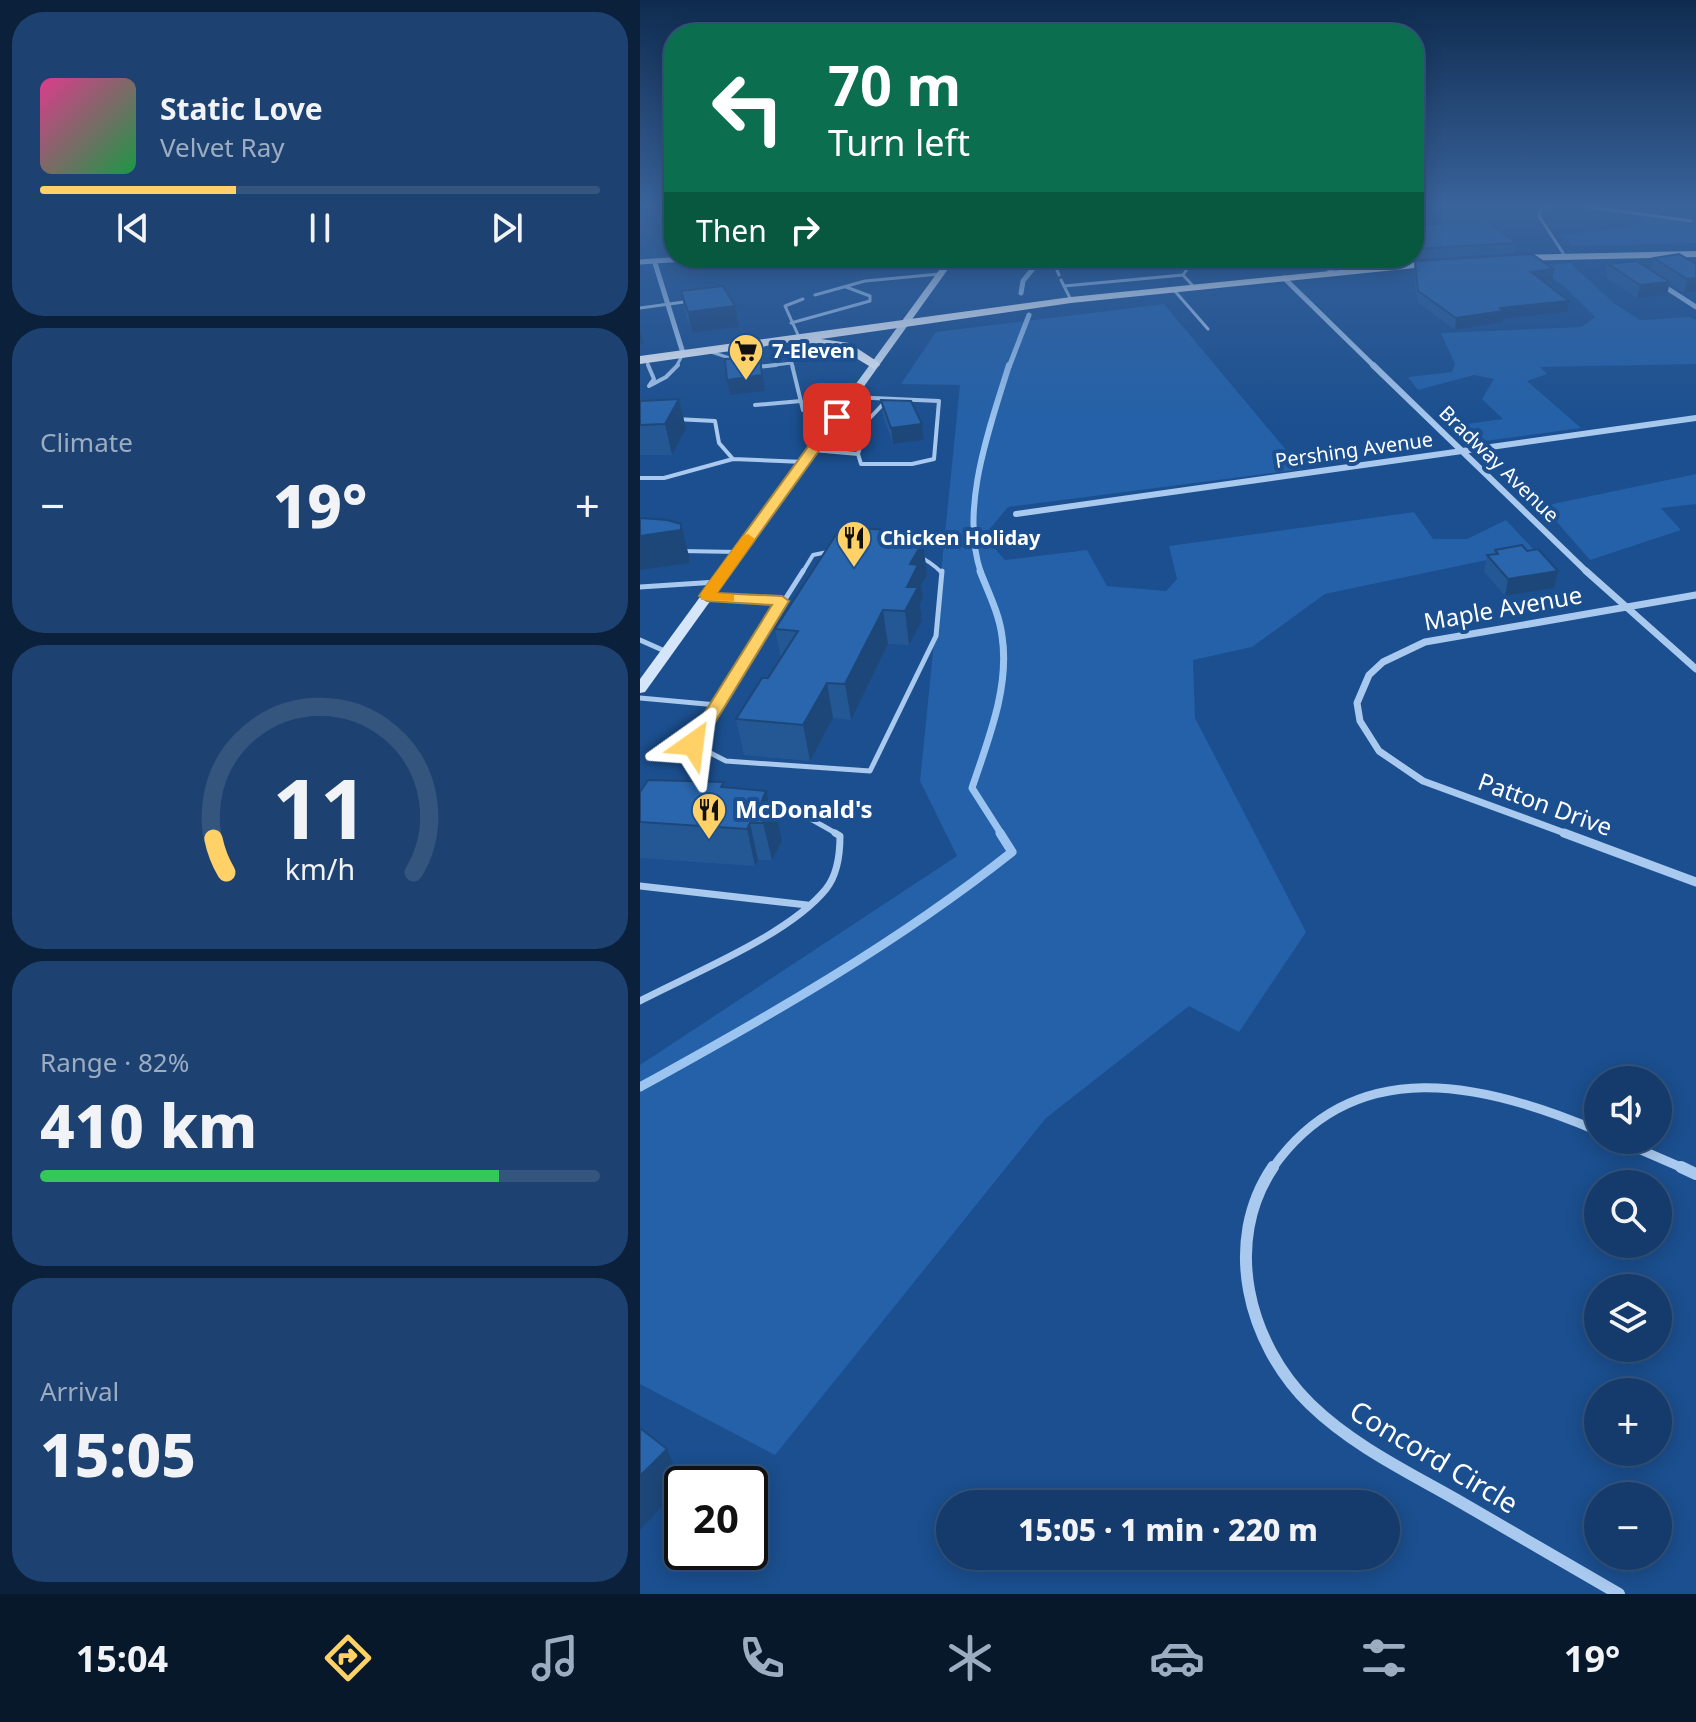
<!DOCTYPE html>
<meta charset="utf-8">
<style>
:root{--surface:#143b6b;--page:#1d4271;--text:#f1f3f6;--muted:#9dadc1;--line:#33557e;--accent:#ffd166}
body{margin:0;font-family:"Noto Sans",sans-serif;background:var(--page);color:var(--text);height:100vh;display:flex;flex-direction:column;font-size:30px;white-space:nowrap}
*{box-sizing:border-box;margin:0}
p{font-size:26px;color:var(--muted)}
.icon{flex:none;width:44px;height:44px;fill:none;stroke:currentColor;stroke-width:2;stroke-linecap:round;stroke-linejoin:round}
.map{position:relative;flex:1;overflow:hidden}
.side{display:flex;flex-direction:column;gap:12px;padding:12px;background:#0b203b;width:640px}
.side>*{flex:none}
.banner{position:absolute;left:24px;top:24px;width:760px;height:244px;border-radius:32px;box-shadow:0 4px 20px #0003,0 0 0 2px var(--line);background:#0b6e4f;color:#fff;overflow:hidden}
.tools{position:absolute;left:944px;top:1066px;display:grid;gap:16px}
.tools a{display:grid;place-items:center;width:88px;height:88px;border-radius:50%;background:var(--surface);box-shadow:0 4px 20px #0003,0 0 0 2px var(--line);font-size:40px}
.speed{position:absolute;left:24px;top:1466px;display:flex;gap:16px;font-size:40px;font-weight:700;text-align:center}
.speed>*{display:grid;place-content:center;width:104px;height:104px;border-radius:50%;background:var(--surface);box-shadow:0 4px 20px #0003,0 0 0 2px var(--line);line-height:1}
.speed .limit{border:4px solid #111;border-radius:12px;background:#fff;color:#111}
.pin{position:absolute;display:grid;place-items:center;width:68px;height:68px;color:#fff;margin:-34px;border-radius:16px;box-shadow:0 4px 12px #0006}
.me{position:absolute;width:88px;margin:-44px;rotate:31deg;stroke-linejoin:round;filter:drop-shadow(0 0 6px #0008)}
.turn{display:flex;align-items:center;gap:28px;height:168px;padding:0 32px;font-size:36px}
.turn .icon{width:104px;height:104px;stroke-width:2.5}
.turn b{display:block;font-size:56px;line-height:68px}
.then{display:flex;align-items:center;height:76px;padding:0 32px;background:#0003;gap:16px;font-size:30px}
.big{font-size:60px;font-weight:800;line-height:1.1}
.side .tile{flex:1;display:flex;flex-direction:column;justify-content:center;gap:12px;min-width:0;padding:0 28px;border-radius:32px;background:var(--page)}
.side .dial{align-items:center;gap:0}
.dial svg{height:208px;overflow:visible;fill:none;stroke:var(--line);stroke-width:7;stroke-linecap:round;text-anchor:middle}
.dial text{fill:var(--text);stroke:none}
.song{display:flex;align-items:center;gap:24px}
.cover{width:96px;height:96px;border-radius:12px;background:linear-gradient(135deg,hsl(330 70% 55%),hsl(140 70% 35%))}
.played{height:8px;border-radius:4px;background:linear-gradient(90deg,var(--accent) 35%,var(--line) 35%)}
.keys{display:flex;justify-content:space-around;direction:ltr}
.heat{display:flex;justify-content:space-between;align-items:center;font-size:44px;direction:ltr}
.charge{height:12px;border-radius:6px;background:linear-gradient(90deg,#34c759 82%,var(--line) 0)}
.trip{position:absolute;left:296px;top:1490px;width:464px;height:80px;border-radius:40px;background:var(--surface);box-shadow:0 4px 20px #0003,0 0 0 2px var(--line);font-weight:800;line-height:80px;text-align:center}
.menu{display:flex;height:128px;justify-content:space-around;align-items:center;background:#08182b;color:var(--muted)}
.menu .icon{width:56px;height:56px}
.menu .current{color:var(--accent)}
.menu b{font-size:36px;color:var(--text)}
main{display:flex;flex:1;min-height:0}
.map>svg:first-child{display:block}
.green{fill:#2461a8}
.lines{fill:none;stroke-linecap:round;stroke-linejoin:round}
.stream-far3{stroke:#9cc4f0;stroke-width:5}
.stream-far2{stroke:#9cc4f0;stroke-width:6}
.stream-far1{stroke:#9cc4f0;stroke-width:7}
.stream{stroke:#9cc4f0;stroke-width:9}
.service-far3{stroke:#a9c9ee;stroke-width:3}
.service-far2{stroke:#a9c9ee;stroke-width:4}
.service-far1{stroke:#a9c9ee;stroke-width:5}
.service{stroke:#a9c9ee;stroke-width:7}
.minor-far4{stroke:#a9c9ee;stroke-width:5}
.minor-far3{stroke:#a9c9ee;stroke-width:6}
.minor-far2{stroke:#a9c9ee;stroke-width:7}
.minor-far1{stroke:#a9c9ee;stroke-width:9}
.minor{stroke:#a9c9ee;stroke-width:12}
.secondary{fill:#d6e6fa;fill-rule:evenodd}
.primary{fill:#f0f6ff;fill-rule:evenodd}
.wall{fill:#245895}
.shaded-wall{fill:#1d4779}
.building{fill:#2a66ad;stroke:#1d4779;stroke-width:2}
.route{fill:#ffd166;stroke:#a68842;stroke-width:2}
.slow{fill:#f59e0b}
.labels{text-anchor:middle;stroke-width:8;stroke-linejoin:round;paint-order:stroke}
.far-poi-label{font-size:20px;font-weight:bold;fill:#fff;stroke:#1b4f8f;text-anchor:start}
.far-street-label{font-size:20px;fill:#fff;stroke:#1b4f8f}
.street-label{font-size:24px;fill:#fff;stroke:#1b4f8f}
.poi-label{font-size:24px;font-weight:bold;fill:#fff;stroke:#1b4f8f;text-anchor:start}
.near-street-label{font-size:28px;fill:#fff;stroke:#1b4f8f}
</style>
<main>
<section class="side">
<div class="tile">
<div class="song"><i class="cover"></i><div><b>Static Love</b><p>Velvet Ray</p></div></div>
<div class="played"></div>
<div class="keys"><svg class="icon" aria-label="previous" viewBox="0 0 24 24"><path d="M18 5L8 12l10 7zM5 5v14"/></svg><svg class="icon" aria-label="pause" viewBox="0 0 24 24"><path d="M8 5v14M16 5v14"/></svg><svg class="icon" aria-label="next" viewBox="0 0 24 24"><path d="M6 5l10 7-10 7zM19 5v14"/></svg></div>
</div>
<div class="tile"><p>Climate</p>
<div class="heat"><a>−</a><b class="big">19°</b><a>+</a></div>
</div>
<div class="tile dial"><svg viewBox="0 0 100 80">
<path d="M14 69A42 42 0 1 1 86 69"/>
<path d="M14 69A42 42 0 0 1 9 56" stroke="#ffd166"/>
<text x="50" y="56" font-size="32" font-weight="700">11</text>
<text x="50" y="72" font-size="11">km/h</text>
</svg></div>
<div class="tile"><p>Range · 82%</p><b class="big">410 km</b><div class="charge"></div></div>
<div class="tile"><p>Arrival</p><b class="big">15:05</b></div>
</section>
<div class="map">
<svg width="1056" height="1594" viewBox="0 0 1056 1594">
<rect width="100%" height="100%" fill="#1b4f8f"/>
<!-- green -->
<path class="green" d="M1004 218 1056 224V243L932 246 922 235 1004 225Z
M930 263 975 304 1000 320 1050 317 1056 320V364L900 367 907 374 887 381 941 428 830 443 812 426 863 419 842 399 854 379 834 375 778 390 768 377 812 372 815 364 801 333 942 327 955 317 925 287 895 266Z
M524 304 662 469 368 507 344 536 365 560 447 550 467 586 526 591 537 579 529 546 774 512 793 539H827L866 520 894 550 685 594 612 647 553 660 555 718 666 932 599 1032 549 1006 406 1118 135 1455 0 1384V1065L317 856 280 781 320 385 261 384 296 332Z
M1056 474V504L1021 508 1041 530 950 560 903 506Z"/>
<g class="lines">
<!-- stream-far3 -->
<path class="stream-far3" d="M381 293 383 281 396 265 395 258
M369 367 389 315"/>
<!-- stream-far2 -->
<path class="stream-far2" d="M341 573C319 508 350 427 369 365"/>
<!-- stream-far1 -->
<path class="stream-far1" d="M340 571C348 592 359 613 362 636 370 687 348 740 332 788L362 835"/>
<!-- stream -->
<path class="stream" d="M0 1087C129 1016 256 944 372 852L360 833"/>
<!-- service-far3 -->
<path class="service-far3" d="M917 204 902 208 899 216 925 256
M927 204 1051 221
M412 258 419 275
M195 259 205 258
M421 280 431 300
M424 286 543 275
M554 287 543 275 555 258
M533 289 568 329
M175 295 225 281 300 274
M0 308 51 301
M151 323 230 301V296L206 287
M159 337 145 306 163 299
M68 351 99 361
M6 359 9 367
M100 362 127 343
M36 367 43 354
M118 367 152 363 153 367"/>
<!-- service-far2 -->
<path class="service-far2" d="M8 365 14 379 9 386 26 377 38 365
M152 365 163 410 197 417
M116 367 136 365
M115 405 161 401
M35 419 75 421 79 443 93 459
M173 450 218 454 221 464H272L294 459 299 401 211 397
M218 454 228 420 245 402
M0 478H24L93 459 164 462
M41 551 98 552
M162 573 173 555C217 545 268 538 302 573"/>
<!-- service-far1 -->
<path class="service-far1" d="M163 571 53 744 86 761 230 771 296 636 302 571
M0 587 77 582
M67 596 142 601
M0 640 27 652
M0 698 77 705
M123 802 146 805 199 835"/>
<!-- service -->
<path class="service" d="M0 886 167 905
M0 1001C53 973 149 935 186 889 198 874 200 854 200 836L195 833"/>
<!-- minor-far4 -->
<path class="minor-far4" d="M678 258 693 273
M0 262 60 258
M15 263 43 353
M644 278 735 367
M1022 285 1056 307"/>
<!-- minor-far3 -->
<path class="minor-far3" d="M733 365 948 573
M376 514 1056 418"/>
<!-- minor-far2 -->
<path class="minor-far2" d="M946 571 1056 669
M930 835 783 781 739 751 720 721 717 703 729 675 743 662 785 642 1056 595"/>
<!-- minor-far1 -->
<path class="minor-far1" d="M924 833 1056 882
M978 1140 1045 1169
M632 1169C714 1051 845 1083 958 1131"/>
<!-- minor -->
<path class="minor" d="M633 1167C582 1242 608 1343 670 1404 712 1445 766 1471 817 1500 871 1531 925 1563 979 1594
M1041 1167 1056 1174"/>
<!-- secondary -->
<path class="secondary" d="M308 258H316L5 692 0 693V679Z"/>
<!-- primary -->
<path class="primary" d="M1056 251V257L872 261 867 258 872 255Z
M800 260 804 261V265L431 303 181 339 209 343 238 362 240 365 234 369 201 349 169 344 167 340 0 364V356L431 297Z"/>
</g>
<!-- wall -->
<path class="wall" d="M774 225 877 243 875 253 773 260 772 258H774Z
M1014 258 1056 264V292L1044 293 1029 283 1027 295 997 298 966 277 968 264 1011 270Z
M775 261 914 269 912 280 903 281 927 312 862 319V322L815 330 777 302 774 272Z
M41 291 99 327 52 333 45 312Z
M39 399 46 429 32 455H0V401Z
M241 400 282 424 284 440 253 444 243 416Z
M279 542H283L287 575 281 585 283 598 280 604 282 621 269 645 248 644 211 720 193 718 170 761 104 755 96 719 128 678 141 659 135 629Z
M855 550 914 588 865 596 844 572 847 555 854 554Z
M86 788 129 804 142 841 132 860H118L115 866 0 858V792Z"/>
<!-- shaded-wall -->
<path class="shaded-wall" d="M914 269 912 280 889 283 891 272Z
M1056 278V292L1044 293 1047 279Z
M1030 282 1027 295 997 298 1000 285Z
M929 301 927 312 862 319V322L815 330 816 318 860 308Z
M95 306 99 327 52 333 48 312Z
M0 329 4 344H0Z
M120 357 125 391 90 395 87 380Z
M39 399 46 429 32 455 25 424Z
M282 424 284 440 253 444 251 428Z
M41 524 49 556V563L0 570V536Z
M278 532 280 547 283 542 287 575 281 585 283 598 280 604 282 621 269 645 265 611 272 541Z
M918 571 914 588 865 596 868 579Z
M243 610 248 644 211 720 205 684Z
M187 683 193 718 170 761 163 725Z
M126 791 131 810 134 804 142 841 132 860 123 823 121 803Z
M110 823 118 860 115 866 107 829Z
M27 1449 42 1485 0 1530V1476Z"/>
<!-- building -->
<path class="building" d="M848 222 877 243 774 249V225Z
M892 254 914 269 891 272 929 301 860 308 863 311 816 318 778 291 775 261Z
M1039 254 1056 264V278L1047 279 1014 258Z
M996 261 1030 282 1000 285 968 264Z
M83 286 95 306 48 312 41 291Z
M120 357 122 375 87 380 85 359Z
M39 399 25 424 0 425V401Z
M241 400 271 401 282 424 251 428Z
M0 518 27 520 41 524V530L0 536Z
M201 527 278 532 272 541 283 542 270 564 278 565 267 587H278L265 611 243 610 205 684 187 683 163 725 96 719 122 678H128L158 631 135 629Z
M882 545 887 551 898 549 918 571 868 579 847 555 858 554 855 550Z
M8 780 84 782 81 787 126 791 121 803 134 804 123 823H110L107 829 0 822V792Z
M0 1428 27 1449 0 1476Z"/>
<!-- sky -->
<linearGradient id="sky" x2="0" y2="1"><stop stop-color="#0f2b4f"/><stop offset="0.48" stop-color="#39639b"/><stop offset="1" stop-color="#39639b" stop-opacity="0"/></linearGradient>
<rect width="1056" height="427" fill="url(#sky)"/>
<!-- route -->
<path class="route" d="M197 413 203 417 77 593 142 596 149 601 60 747H47L45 744 132 605 67 601 59 596 192 414Z"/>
<!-- slow -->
<path class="slow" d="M108 534 115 539 77 593 94 595V601L61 600V593L103 536Z"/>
<!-- icons -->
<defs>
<symbol id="supermarket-pin" viewBox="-11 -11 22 30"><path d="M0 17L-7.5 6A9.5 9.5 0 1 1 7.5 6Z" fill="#ffd166" stroke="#1b4f8f"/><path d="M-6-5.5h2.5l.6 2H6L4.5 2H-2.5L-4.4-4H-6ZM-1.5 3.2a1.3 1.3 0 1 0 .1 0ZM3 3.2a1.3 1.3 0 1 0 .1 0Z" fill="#111"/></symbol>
<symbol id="restaurant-pin" viewBox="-11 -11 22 30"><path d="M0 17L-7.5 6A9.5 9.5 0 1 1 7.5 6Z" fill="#ffd166" stroke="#1b4f8f"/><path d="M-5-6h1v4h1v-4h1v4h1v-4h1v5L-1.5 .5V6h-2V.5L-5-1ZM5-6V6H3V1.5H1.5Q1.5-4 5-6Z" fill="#111"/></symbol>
</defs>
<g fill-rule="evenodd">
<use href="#supermarket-pin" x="86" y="331" width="40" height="54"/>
<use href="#restaurant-pin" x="194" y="518" width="40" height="54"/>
<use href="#restaurant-pin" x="49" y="790" width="40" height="54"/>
</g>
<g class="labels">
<!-- far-poi labels -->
<g class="far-poi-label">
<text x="132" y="358">7-Eleven</text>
<text x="240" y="545">Chicken Holiday</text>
</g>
<!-- far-street labels -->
<g class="far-street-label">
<text transform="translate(714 450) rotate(-8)" y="7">Pershing Avenue</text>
<text transform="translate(859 464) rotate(44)" y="7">Bradway Avenue</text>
</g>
<!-- street labels -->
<g class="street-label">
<text transform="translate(863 609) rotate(-10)" y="8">Maple Avenue</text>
<text transform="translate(905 805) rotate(20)" y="8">Patton Drive</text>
</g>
<!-- poi labels -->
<g class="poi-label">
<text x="95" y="818">McDonald's</text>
</g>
<!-- near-street labels -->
<g class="near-street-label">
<text transform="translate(794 1457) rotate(31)" y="10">Concord Circle</text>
</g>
</g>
</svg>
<div class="tools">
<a><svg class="icon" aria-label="sound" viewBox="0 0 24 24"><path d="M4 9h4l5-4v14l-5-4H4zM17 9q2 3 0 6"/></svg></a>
<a><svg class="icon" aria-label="search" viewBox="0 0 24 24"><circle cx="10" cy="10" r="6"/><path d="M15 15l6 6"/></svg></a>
<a><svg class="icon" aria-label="layers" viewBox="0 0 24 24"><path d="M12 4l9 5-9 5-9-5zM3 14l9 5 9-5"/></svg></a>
<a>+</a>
<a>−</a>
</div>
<div class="speed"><div class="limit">20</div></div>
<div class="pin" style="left:197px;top:417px;background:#d93025"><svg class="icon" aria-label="arrive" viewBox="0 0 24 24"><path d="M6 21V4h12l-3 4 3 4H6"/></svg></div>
<svg class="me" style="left:53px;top:744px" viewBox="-20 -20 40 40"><path d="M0-17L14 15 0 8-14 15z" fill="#ffd166" stroke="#fff" stroke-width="4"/></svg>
<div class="trip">15:05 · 1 min · 220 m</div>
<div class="banner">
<div class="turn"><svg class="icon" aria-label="left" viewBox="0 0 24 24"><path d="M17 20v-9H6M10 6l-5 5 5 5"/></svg><div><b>70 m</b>Turn left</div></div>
<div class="then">Then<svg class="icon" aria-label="right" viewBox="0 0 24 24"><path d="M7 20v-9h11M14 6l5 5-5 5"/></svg></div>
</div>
</div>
</main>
<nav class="menu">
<b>15:04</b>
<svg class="icon current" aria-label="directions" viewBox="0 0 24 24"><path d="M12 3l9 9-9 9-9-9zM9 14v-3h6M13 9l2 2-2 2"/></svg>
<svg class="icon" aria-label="music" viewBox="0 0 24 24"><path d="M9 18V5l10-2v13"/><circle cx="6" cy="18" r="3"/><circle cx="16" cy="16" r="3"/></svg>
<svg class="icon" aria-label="phone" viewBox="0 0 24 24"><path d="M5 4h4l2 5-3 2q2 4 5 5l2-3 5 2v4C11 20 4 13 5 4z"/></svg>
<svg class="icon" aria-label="climate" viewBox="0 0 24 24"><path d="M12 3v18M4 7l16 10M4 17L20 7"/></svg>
<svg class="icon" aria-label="car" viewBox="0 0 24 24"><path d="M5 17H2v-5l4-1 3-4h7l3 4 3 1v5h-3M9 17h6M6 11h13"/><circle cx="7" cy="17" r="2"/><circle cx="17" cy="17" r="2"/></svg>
<svg class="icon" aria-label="filters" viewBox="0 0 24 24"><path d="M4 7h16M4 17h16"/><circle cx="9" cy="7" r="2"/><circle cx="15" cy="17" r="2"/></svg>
<b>19°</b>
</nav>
